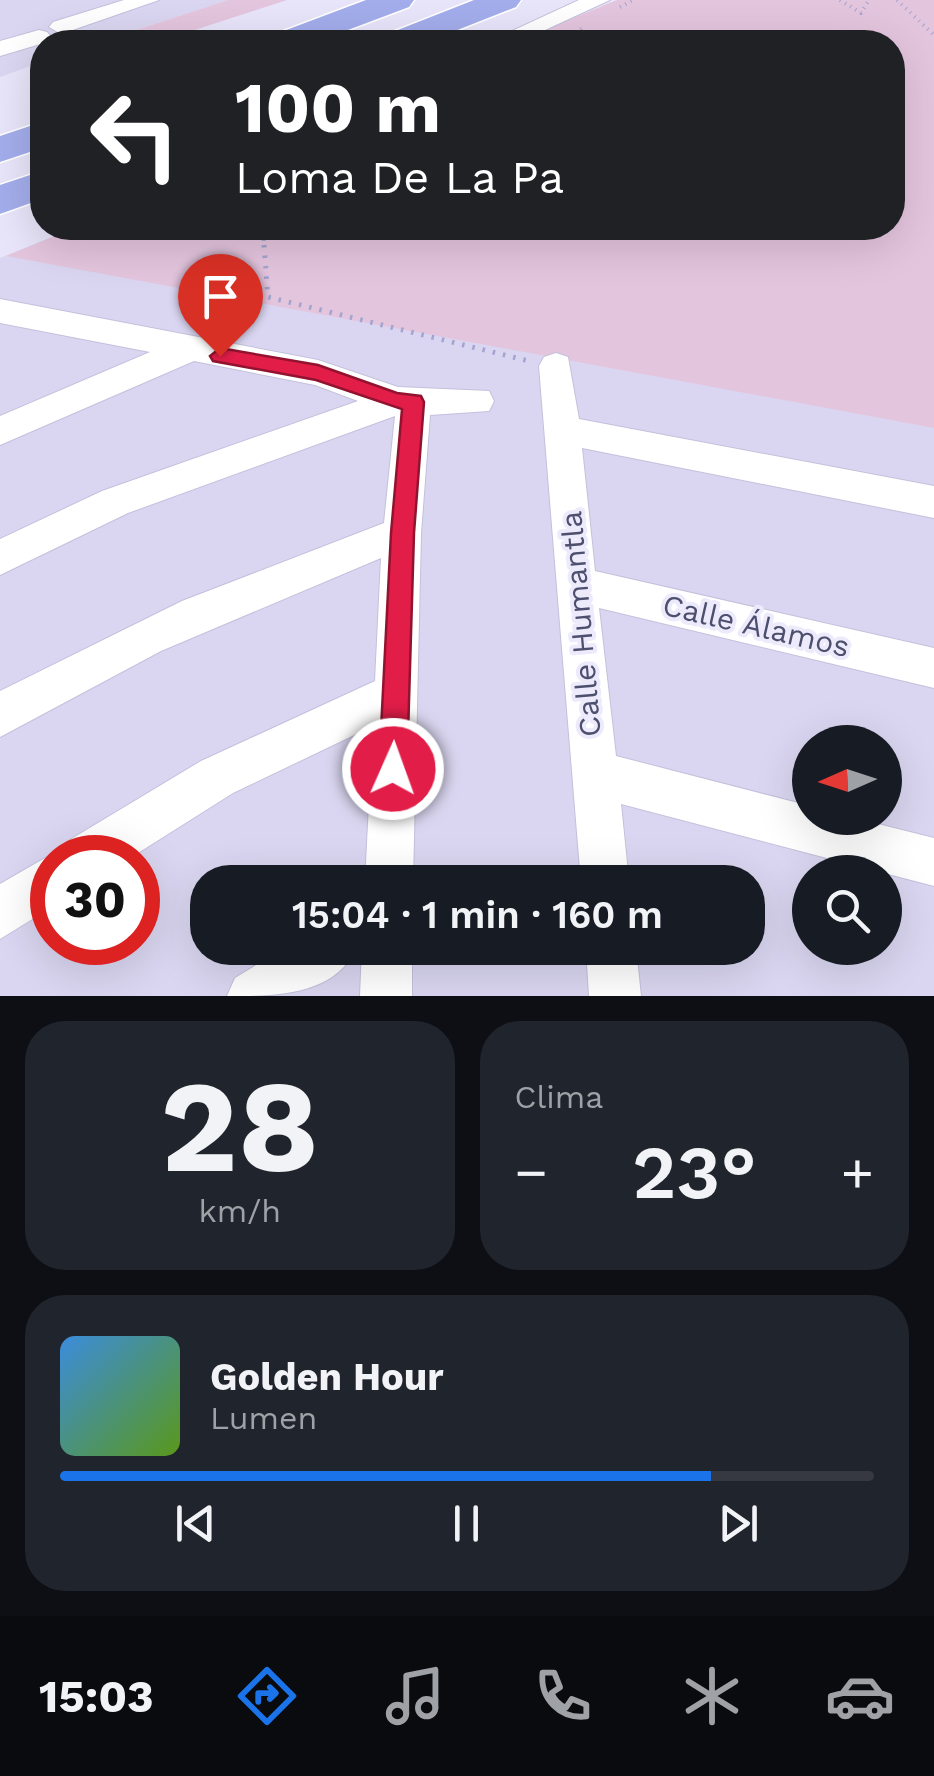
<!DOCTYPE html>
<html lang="es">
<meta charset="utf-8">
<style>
:root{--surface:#171b24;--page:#20242c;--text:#f1f3f6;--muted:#9ea1a6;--line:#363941;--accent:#1a73e8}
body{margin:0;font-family:"Work Sans",sans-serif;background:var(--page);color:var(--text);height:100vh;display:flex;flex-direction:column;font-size:38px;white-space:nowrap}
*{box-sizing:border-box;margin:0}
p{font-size:32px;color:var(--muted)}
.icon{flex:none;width:55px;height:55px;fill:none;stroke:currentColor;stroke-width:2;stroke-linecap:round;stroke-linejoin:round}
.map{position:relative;height:996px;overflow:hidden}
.sheet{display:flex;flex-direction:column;gap:25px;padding:25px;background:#0d0f14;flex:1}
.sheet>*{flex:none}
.top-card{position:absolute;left:30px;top:30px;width:875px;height:210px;border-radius:40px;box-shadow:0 10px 40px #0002;background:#202124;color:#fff;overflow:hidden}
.needle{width:65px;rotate:267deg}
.buttons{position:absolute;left:792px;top:725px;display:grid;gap:20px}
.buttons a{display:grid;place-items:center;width:110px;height:110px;border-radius:50%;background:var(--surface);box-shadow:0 10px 40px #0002;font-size:50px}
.speed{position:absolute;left:30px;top:835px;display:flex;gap:20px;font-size:50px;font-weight:700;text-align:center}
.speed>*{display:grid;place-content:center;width:130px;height:130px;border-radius:50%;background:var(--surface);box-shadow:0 10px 40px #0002;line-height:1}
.speed .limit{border:15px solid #d22;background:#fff;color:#111}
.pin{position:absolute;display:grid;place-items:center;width:85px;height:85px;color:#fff;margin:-102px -42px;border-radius:50% 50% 50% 0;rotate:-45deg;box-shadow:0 0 10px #0007}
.pin .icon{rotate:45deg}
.me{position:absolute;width:110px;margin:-55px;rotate:2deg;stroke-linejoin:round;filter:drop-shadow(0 0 8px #0008)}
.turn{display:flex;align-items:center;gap:35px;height:210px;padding:0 40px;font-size:45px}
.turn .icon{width:130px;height:130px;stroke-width:2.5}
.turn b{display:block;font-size:70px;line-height:85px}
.big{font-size:75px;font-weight:600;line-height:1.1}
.sheet .widget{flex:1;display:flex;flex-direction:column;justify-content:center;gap:15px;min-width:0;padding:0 35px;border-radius:40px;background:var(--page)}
.sheet .dial{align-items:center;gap:0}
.dial b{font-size:130px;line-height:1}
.song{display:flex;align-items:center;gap:30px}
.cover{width:120px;height:120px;border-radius:15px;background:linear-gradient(135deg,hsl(210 70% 55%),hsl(90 70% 35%))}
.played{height:10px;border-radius:5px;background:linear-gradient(90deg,var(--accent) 80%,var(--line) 80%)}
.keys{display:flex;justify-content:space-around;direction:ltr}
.heat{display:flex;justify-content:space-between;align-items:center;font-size:55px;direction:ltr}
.sheet .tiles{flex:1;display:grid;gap:25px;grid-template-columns:1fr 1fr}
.widget:last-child{grid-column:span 2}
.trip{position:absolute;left:190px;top:865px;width:575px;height:100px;border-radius:40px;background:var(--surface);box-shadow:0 10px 40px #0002;font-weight:600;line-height:100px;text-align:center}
.menu{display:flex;height:160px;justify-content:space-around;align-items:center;background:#090b0e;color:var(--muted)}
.menu .icon{width:70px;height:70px}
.menu .current{color:var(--accent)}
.menu b{font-size:45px;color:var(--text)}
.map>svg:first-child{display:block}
.residential{fill:#dad6f1;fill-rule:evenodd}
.green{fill:#e4c5de}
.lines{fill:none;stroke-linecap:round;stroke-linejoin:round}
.minor-casing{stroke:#c3c1dc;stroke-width:2}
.highway-casing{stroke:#fff;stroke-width:3}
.path-far1{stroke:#a3a4cf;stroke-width:4;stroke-dasharray:1 5;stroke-linecap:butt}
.path{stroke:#a3a4cf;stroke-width:5;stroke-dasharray:2.5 8;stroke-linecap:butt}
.minor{fill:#fff;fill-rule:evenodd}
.highway{fill:#a3adeb;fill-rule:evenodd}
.route{fill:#e11d48;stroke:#92132f;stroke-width:2.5}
.labels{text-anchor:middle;stroke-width:8;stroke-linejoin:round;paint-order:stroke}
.street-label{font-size:30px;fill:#4d4f6e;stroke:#edeafc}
</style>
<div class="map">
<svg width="934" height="996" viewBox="0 0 934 996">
<rect width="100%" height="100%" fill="#e8e4f9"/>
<!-- residential -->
<path class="residential" d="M0 0H228L100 42H42V62L0 77Z
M622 0H934V996H0V258L74 228H892V42H514ZM810 742H885V818H810ZM52 858H138V942H52ZM810 872H885V948H810ZM208 882H748V948H208Z"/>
<!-- green -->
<path class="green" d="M228 0H287L158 42H100Z
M617 0H934V428L6 256 74 228H892V42H515Z"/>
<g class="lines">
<defs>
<path id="minor" d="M124 0H159L61 34 49 27 53 22Z
M579 0H610L519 42H488Z
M39 30 47 32 51 37 47 42 0 56V41Z
M0 299 318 360 398 387 489 391 494 401 489 411 430 415 421 533 413 882H365L373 726 233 793 130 858H52V907L0 939V884L52 854 61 857 68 841 201 761 375 681 381 558 161 651 0 737V691L182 601 384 523 395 416 128 513 0 575V539L102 491 358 401 315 385 194 361 0 445V416L150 352 0 323Z
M556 353 568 357 579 419 934 486V518L582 448 595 571 934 648V688L599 608 616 756 810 806V818H854L934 838V886L621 804 629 882H581L539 366 544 357Z
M284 948H356C335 996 275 996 227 996L235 978Z
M362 948H412V996H360Z
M586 948H636L641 996H589Z"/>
<path id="highway" d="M366 0H414L409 7 316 42H267L273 35Z
M474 0H521L516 7 427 42H379L385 35Z
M42 122V148L0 162V136Z
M42 171V199L0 214V185Z"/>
</defs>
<!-- minor casing -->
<use href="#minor" class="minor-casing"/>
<!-- highway casing -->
<use href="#highway" class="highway-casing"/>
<!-- path-far1 -->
<path class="path-far1" d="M840 0 861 13 869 0
M897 0 934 35
M620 7 633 0
M568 42 583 27
M263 228 264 247"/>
<!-- path -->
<path class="path" d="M264 245 268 297 529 361"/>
<!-- minor -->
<use href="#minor" class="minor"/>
<!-- highway -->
<use href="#highway" class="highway"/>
</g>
<!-- route -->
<path class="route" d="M220 348 318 365 397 393 421 396 424 402 414 533 407 769 403 779 393 783 383 779 379 769 391 533 402 409 316 380 213 361 210 356Z"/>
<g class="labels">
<!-- street labels -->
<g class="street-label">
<text transform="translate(581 624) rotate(-95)" y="10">Calle Humantla</text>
<text transform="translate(756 626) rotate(13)" y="10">Calle Álamos</text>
</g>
</g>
</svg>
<div class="buttons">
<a><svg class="needle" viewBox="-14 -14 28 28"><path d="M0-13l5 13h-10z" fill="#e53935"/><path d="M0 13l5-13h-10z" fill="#9ea1a6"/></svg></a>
<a><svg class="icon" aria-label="search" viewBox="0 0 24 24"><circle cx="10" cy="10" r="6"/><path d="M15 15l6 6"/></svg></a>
</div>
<div class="speed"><div class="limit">30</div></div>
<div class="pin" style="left:220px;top:356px;background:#d93025"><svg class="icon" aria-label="arrive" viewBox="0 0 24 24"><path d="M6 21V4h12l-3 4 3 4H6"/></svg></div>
<svg class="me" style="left:393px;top:769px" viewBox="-20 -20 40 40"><circle r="17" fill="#e11d48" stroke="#fff" stroke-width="3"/><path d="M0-11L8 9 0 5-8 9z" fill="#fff"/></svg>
<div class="trip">15:04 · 1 min · 160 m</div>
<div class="top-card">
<div class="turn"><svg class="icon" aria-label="left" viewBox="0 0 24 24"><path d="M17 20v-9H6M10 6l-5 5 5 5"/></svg><div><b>100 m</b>Loma De La Pa</div></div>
</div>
</div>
<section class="sheet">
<div class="tiles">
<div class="widget dial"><b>28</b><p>km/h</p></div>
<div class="widget"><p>Clima</p>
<div class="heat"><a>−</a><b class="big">23°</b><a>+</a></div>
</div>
<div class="widget">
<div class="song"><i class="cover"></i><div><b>Golden Hour</b><p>Lumen</p></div></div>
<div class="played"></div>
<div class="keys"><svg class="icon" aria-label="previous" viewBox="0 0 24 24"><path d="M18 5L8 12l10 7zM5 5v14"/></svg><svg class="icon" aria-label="pause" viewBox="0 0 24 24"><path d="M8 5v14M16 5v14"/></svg><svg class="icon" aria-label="next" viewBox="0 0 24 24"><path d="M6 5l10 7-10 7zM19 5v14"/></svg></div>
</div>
</div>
</section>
<nav class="menu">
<b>15:03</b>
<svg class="icon current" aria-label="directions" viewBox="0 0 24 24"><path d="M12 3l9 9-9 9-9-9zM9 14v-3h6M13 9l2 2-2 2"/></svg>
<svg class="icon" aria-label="music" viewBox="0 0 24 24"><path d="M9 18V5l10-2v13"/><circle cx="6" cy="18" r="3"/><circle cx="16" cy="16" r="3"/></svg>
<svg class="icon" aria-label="phone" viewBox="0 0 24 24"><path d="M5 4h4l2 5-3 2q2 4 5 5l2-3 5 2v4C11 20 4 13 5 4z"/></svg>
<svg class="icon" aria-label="climate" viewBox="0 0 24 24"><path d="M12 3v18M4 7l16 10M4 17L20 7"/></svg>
<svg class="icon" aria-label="car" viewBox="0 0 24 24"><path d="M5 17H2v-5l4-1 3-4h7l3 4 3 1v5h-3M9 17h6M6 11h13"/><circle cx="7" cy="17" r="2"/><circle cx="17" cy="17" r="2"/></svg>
</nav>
